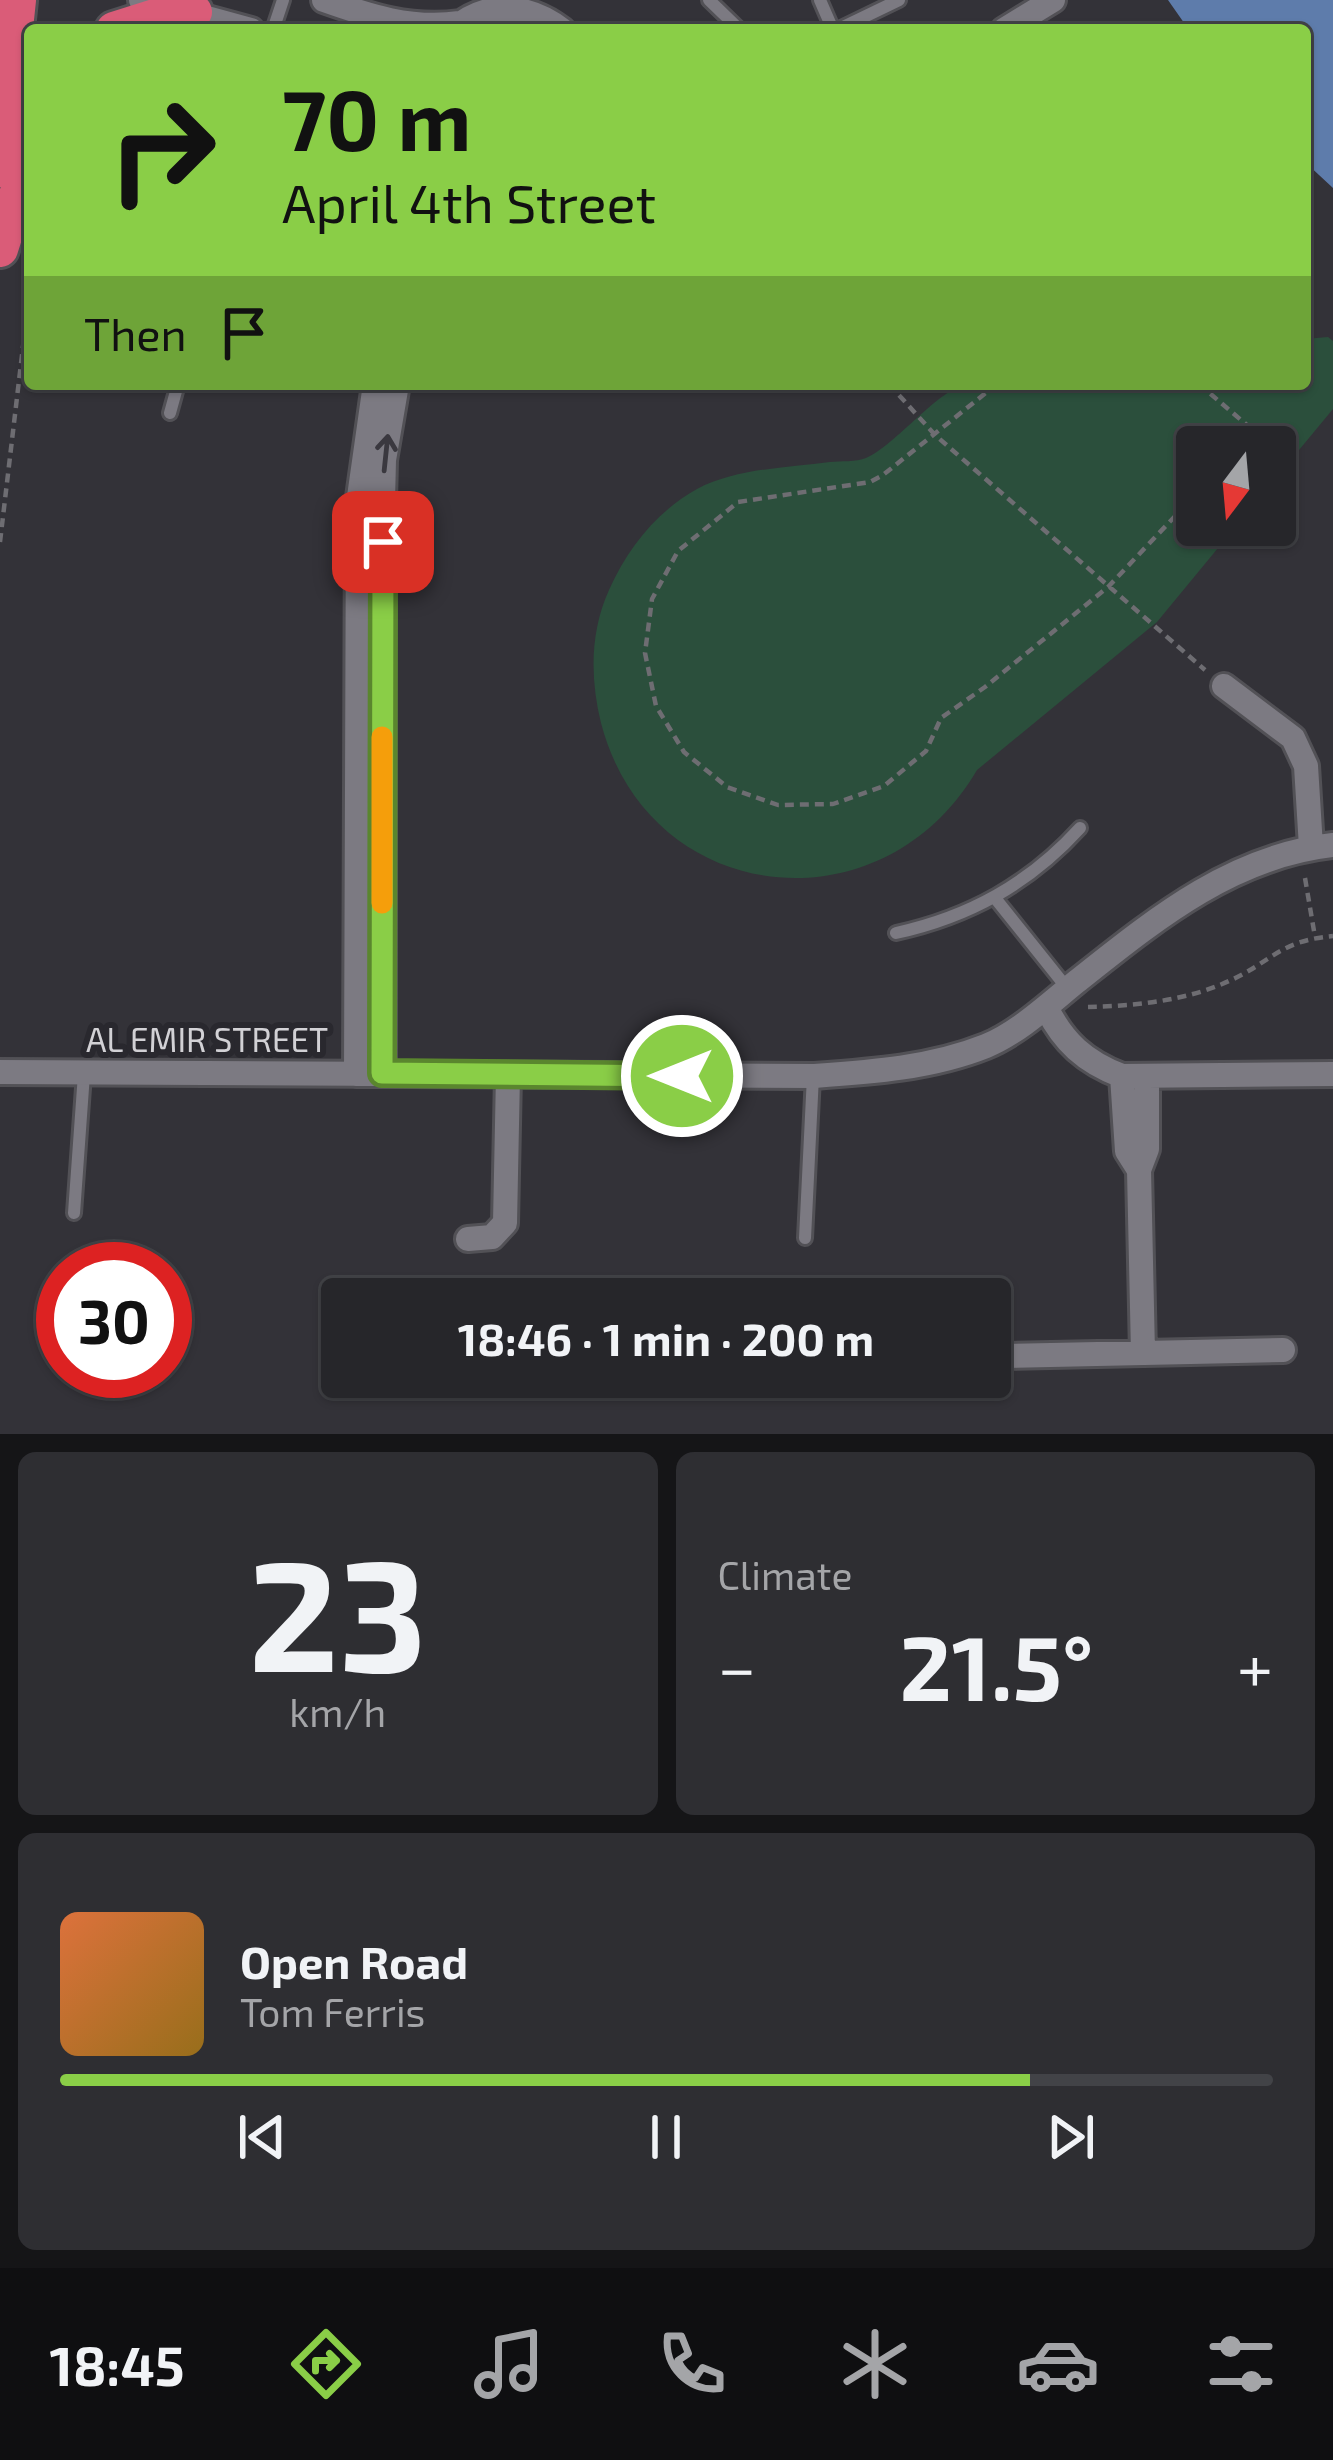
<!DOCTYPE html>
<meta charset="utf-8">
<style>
:root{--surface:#26262a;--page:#2e2e32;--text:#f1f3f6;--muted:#a4a5a8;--line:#424347;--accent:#8ace47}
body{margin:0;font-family:"Exo 2",sans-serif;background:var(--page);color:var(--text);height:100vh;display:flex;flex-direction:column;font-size:45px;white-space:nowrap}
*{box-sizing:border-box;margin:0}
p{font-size:39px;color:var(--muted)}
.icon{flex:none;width:66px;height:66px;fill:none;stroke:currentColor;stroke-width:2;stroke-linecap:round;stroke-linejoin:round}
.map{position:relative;height:1434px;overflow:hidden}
.side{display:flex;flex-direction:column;gap:18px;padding:18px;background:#151517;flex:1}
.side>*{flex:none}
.banner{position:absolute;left:24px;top:24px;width:1287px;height:366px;border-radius:12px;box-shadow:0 3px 9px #0004,0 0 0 3px var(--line);background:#8ace47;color:#111;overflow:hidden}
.needle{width:78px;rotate:196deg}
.buttons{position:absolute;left:1176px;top:426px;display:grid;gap:24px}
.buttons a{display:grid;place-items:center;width:120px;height:120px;border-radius:12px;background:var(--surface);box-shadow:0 3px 9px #0004,0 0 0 3px var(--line);font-size:60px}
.speed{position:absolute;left:36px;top:1242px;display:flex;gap:24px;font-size:60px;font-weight:700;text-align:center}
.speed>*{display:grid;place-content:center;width:156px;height:156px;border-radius:50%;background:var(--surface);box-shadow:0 3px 9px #0004,0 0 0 3px var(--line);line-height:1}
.speed .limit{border:18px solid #d22;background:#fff;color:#111}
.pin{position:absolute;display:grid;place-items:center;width:102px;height:102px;color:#fff;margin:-51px;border-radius:24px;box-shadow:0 6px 18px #0006}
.me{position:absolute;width:132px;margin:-66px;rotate:270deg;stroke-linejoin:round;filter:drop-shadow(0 0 9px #0008)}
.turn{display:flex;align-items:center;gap:42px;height:252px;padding:0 60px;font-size:54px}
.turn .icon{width:156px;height:156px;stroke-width:2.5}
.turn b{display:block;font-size:84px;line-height:102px}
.then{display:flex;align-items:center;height:114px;padding:0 60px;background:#0003;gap:24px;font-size:45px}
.big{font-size:90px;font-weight:700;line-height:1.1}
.side .card{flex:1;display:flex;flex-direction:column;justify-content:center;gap:18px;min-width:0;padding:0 42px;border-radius:18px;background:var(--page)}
.side .dial{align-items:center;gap:0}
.dial b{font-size:156px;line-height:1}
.song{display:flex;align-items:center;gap:36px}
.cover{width:144px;height:144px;border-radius:18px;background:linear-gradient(135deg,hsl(20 70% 55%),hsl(40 70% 35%))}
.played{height:12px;border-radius:6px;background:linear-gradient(90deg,var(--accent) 80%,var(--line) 80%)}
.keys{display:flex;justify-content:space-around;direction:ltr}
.heat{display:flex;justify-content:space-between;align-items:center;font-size:66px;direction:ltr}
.side .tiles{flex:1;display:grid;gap:18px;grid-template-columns:1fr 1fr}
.card:last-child{grid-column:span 2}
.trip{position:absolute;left:321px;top:1278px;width:690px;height:120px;border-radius:12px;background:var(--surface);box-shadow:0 3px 9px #0004,0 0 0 3px var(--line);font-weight:700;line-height:120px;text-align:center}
.dock{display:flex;height:192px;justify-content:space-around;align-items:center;background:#0f0f11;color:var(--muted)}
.dock .icon{width:84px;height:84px}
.dock .current{color:var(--accent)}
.dock b{font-size:54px;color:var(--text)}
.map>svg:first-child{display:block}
.green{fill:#2b4f3c}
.water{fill:#5e7cab}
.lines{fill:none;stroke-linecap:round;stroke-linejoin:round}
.lane-casing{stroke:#525156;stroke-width:18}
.street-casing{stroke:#525156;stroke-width:30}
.highway-casing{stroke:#525156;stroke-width:42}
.path{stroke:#6e6d72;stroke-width:4.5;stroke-dasharray:9 6;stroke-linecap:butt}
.lane{stroke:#7c7a82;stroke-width:12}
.street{stroke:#7c7a82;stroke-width:24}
.highway{stroke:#da5c78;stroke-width:36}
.oneway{stroke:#3a383f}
.route-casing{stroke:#5a862e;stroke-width:30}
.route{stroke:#8ace47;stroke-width:21}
.slow{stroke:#f59e0b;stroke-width:21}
.labels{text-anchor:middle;stroke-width:12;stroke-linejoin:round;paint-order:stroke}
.street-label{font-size:33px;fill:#d2d1d5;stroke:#29282e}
</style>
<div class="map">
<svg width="1333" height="1434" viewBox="0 0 1333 1434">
<rect width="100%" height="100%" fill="#333238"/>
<!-- green -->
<path class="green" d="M1328 337 1333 341V409L1275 479V447H1197V525H1237L1157 622 977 770C882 933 649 907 601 723 590 678 590 632 609 590 628 548 656 512 697 489 737 468 786 468 830 462 841 461 856 462 866 458 895 446 940 387 968 384 1004 381 1042 384 1078 384 1153 384 1229 384 1305 384V339Z"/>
<!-- water -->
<path class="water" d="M1168 0H1333V188L1305 162V30H1189Z"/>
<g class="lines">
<defs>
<path id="lane" d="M709 0 740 30
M820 0 833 30
M273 30 283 0
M837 30 899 0
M170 413 178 384
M995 898 1067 988
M896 933C969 917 1029 884 1080 828
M74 1213 84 1074
M805 1238 813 1076"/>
<path id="street" d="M141 0 251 30
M324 0C369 16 411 30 460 23
M453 30C486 0 528 4 562 30
M1004 30 1053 0
M1224 686 1293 738 1306 766 1311 847
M1046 1007C1063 1042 1085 1062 1122 1076L1333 1074
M0 1072 813 1076C871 1072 931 1068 986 1046 1018 1033 1049 1004 1076 982 1153 921 1231 856 1333 845
M383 1073V501L384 460 397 384
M356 1074 358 504 375 384
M1122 1076 1127 1151 1139 1170
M468 1239 492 1237 505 1223 508 1075
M1143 1353 1139 1170 1147 1149V1077
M1002 1356 1283 1350"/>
<path id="highway" d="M114 30 158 16 194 12
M0 169 18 0
M0 249 30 154"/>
</defs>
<!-- lane casing -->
<use href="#lane" class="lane-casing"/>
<!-- street casing -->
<use href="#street" class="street-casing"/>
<!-- highway casing -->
<use href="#highway" class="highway-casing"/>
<!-- path -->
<path class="path" d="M889 384 935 435 1205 670
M997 384 883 475 870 482 738 502 678 551 652 599 645 653 656 706 684 752 727 787 778 805 833 804 884 786 926 751 941 718 985 687 1108 587 1197 493
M1199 384 1255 432 1241 447
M0 542 30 287
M1305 878 1315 937
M1088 1007C1134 1006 1186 1001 1229 981 1272 962 1278 941 1333 936"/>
<!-- lane -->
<use href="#lane" class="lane"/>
<!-- street -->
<use href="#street" class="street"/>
<!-- highway -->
<use href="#highway" class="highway"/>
</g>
<!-- one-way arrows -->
<defs><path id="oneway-shaft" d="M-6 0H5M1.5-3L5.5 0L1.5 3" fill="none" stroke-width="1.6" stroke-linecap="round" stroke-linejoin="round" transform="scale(3)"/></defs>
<use class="oneway" href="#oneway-shaft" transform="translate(386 453) rotate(-84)"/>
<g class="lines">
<defs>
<path id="route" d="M383 542 382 1073 682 1076"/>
</defs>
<!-- route casing -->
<use href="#route" class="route-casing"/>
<!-- route -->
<use href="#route" class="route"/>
<!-- slow -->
<path class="slow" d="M382 737V903"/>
</g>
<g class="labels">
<!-- street labels -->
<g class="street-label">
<text x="207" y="1052">AL EMIR STREET</text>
</g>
</g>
</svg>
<div class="buttons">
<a><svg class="needle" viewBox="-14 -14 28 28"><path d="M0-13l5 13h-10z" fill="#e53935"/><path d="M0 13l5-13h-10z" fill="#a4a5a8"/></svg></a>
</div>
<div class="speed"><div class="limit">30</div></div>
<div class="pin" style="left:383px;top:542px;background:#d93025"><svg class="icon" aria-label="arrive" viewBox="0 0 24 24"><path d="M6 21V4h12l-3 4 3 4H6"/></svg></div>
<svg class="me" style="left:682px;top:1076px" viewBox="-20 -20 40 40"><circle r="17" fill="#8ace47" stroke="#fff" stroke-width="3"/><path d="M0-11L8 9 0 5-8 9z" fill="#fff"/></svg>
<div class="trip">18:46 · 1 min · 200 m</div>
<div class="banner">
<div class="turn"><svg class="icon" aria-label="right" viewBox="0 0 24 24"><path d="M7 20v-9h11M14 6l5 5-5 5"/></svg><div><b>70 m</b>April 4th Street</div></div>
<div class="then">Then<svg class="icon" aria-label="arrive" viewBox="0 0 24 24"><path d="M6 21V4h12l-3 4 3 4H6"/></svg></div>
</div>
</div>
<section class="side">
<div class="tiles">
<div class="card dial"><b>23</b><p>km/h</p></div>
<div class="card"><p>Climate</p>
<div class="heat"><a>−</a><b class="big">21.5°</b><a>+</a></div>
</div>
<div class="card">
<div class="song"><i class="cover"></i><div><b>Open Road</b><p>Tom Ferris</p></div></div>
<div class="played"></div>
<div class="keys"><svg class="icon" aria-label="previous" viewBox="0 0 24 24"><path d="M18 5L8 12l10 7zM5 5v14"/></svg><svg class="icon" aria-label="pause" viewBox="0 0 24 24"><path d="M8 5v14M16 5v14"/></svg><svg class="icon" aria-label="next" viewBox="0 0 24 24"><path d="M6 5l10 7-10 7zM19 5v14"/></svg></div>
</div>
</div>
</section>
<nav class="dock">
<b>18:45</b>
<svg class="icon current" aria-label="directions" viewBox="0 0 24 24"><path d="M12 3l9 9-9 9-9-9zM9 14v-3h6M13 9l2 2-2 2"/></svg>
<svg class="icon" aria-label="music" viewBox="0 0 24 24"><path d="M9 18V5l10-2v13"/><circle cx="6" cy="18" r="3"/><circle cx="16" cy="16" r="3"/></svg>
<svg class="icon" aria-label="phone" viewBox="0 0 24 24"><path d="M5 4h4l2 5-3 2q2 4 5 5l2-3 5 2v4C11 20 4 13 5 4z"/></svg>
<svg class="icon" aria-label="climate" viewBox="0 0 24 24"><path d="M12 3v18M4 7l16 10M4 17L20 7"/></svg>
<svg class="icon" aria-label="car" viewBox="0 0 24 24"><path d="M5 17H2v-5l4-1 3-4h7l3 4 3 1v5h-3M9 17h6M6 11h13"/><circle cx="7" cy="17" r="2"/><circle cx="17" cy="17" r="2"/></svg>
<svg class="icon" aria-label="filters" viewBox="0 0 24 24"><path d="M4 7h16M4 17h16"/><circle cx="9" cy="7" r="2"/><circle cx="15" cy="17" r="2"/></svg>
</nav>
